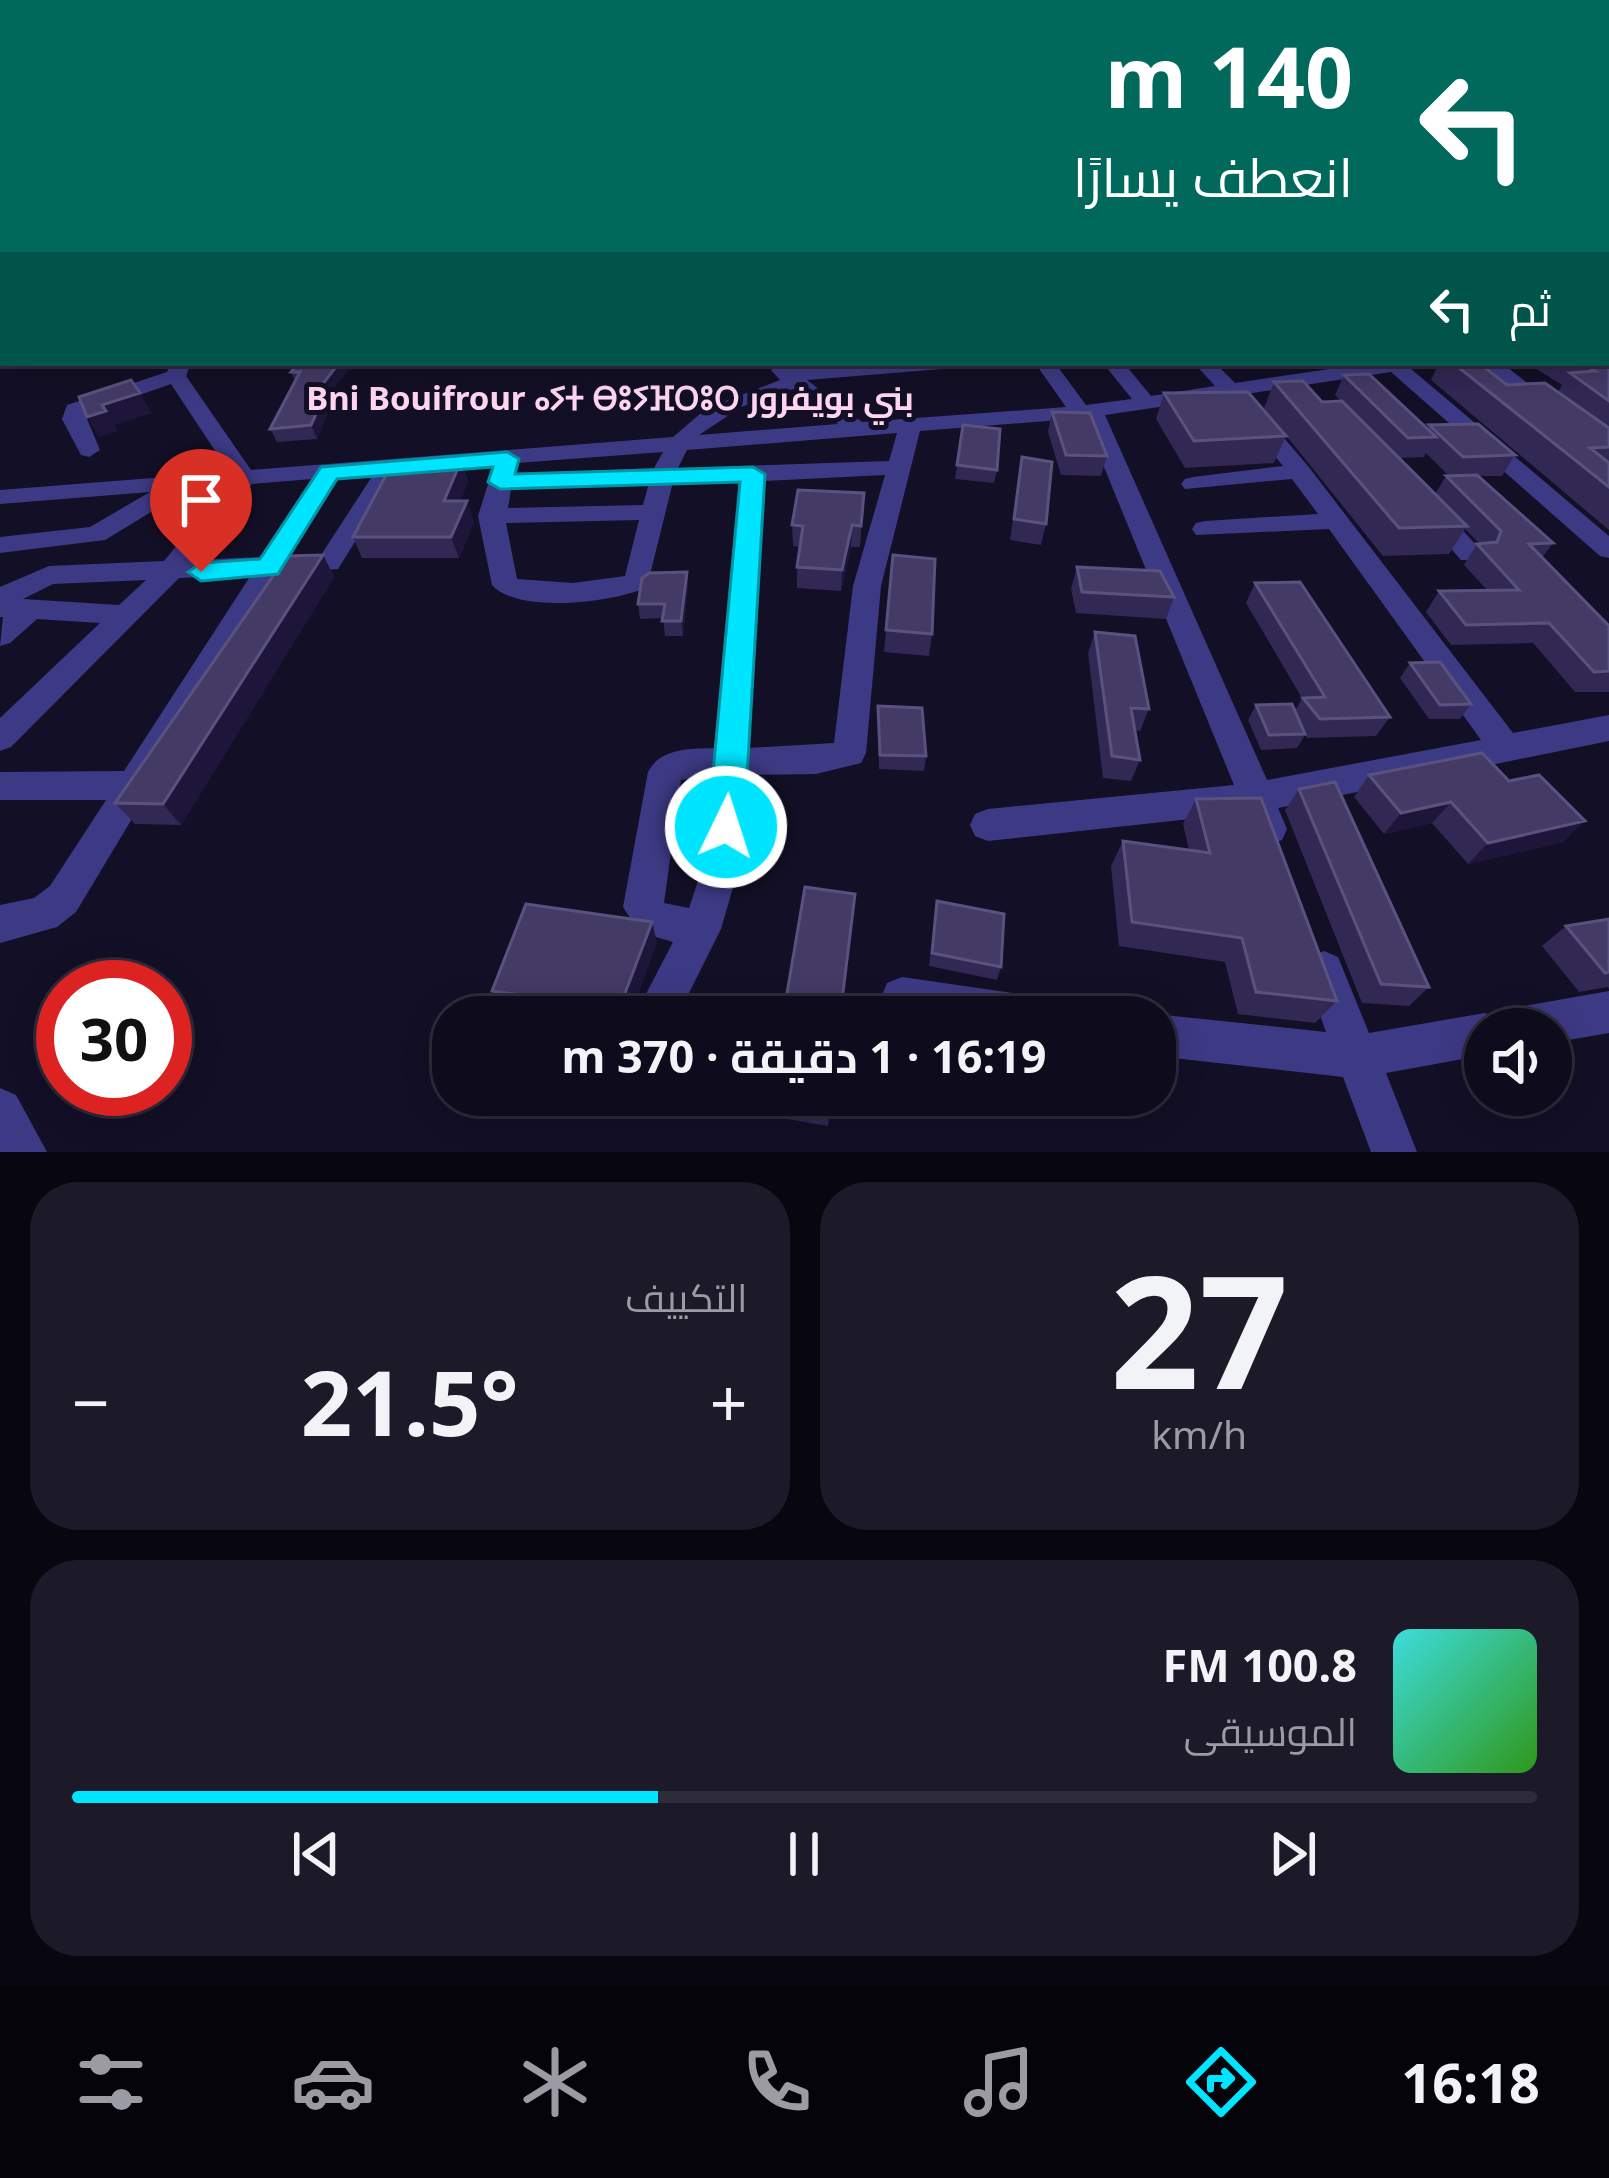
<!DOCTYPE html>
<html lang="ar">
<meta charset="utf-8">
<style>
:root{--surface:#0e0b1c;--page:#1c1929;--text:#f1f3f6;--muted:#9b9ba3;--line:#2e2b3b;--accent:#00e5ff}
body{margin:0;font-family:"Noto Sans",Cairo,"Noto Sans Tifinagh",sans-serif;background:var(--page);color:var(--text);direction:rtl;height:100vh;display:flex;flex-direction:column;font-size:45px;white-space:nowrap}
*{box-sizing:border-box;margin:0}
p{font-size:39px;color:var(--muted)}
.icon{flex:none;width:66px;height:66px;fill:none;stroke:currentColor;stroke-width:2;stroke-linecap:round;stroke-linejoin:round}
.map{position:relative;height:1152px;overflow:hidden;direction:ltr}
.sheet{display:flex;flex-direction:column;gap:30px;padding:30px;background:#08060f;flex:1}
.sheet>*{flex:none}
.hud{position:absolute;left:0px;top:0px;width:1611px;height:366px;box-shadow:0 6px 30px #0003,0 0 0 3px var(--line);direction:rtl;background:#00695c;color:#fff;overflow:hidden}
.fabs{position:absolute;left:1464px;top:1008px;display:grid;gap:24px}
.fabs a{display:grid;place-items:center;width:108px;height:108px;border-radius:50%;background:var(--surface);box-shadow:0 6px 30px #0003,0 0 0 3px var(--line);font-size:60px}
.speed{position:absolute;left:36px;top:960px;display:flex;gap:24px;font-size:60px;font-weight:700;text-align:center}
.speed>*{display:grid;place-content:center;width:156px;height:156px;border-radius:50%;background:var(--surface);box-shadow:0 6px 30px #0003,0 0 0 3px var(--line);line-height:1}
.speed .limit{border:18px solid #d22;background:#fff;color:#111}
.pin{position:absolute;display:grid;place-items:center;width:102px;height:102px;color:#fff;margin:-123px -51px;border-radius:50% 50% 50% 0;rotate:-45deg;box-shadow:0 0 12px #0007}
.pin .icon{rotate:45deg}
.me{position:absolute;width:132px;margin:-66px;rotate:4deg;stroke-linejoin:round;filter:drop-shadow(0 0 9px #0008)}
.turn{display:flex;align-items:center;gap:42px;height:252px;padding:0 60px;font-size:54px}
.turn .icon{width:156px;height:156px;stroke-width:2.5}
.turn b{display:block;font-size:84px;line-height:102px}
.then{display:flex;align-items:center;height:114px;padding:0 60px;background:#0003;gap:24px;font-size:45px}
.big{font-size:90px;font-weight:700;line-height:1.1}
.sheet .card{flex:1;display:flex;flex-direction:column;justify-content:center;gap:18px;min-width:0;padding:0 42px;border-radius:48px;background:var(--page)}
.sheet .dial{align-items:center;gap:0}
.dial b{font-size:156px;line-height:1}
.song{display:flex;align-items:center;gap:36px}
.cover{width:144px;height:144px;border-radius:18px;background:linear-gradient(135deg,hsl(180 70% 55%),hsl(110 70% 35%))}
.played{height:12px;border-radius:6px;background:linear-gradient(90deg,var(--accent) 40%,var(--line) 40%)}
.keys{display:flex;justify-content:space-around;direction:ltr}
.heat{display:flex;justify-content:space-between;align-items:center;font-size:66px;direction:ltr}
.sheet .tiles{flex:1;display:grid;gap:30px;grid-template-columns:1fr 1fr}
.card:last-child{grid-column:span 2}
.trip{position:absolute;left:432px;top:996px;width:744px;height:120px;border-radius:48px;background:var(--surface);box-shadow:0 6px 30px #0003,0 0 0 3px var(--line);font-weight:700;line-height:120px;text-align:center;direction:rtl}
.dock{display:flex;height:192px;justify-content:space-around;align-items:center;background:#06040b;color:var(--muted)}
.dock .icon{width:84px;height:84px}
.dock .on{color:var(--accent)}
.dock b{font-size:54px;color:var(--text)}
.map>svg:first-child{display:block}
.lines{fill:none;stroke-linecap:round;stroke-linejoin:round}
.minor{fill:#3d3a85;fill-rule:evenodd}
.major{fill:#c25bff;fill-rule:evenodd}
.wall{fill:#312854;fill-rule:evenodd}
.shaded-wall{fill:#1d163a}
.building{fill:#433a66;stroke:#5a527e;stroke-width:3}
.route{fill:#00e5ff;stroke:#0095a6;stroke-width:3}
.labels{text-anchor:middle;stroke-width:10;stroke-linejoin:round;paint-order:stroke}
.far-quarter-label{font-size:33px;font-weight:bold;fill:#ffd6f0;stroke:#130f26}
</style>
<div class="map">
<svg width="1609" height="1152" viewBox="0 0 1609 1152">
<rect width="100%" height="100%" fill="#130f26"/>
<g class="lines">
<!-- minor -->
<path class="minor" d="M1608 225H1609V235H1608Z
M3 254V264L0 265V255Z
M3 286V296L0 297V287Z
M1608 324H1609V336H1608Z
M171 363H191L186 376 251 470 673 437 707 408 780 380 771 370 781 364 793 369 952 363 942 369 807 380 862 422 1066 407 1035 363H1055L1086 405 1132 399 1103 363H1124L1151 396 1215 386 1194 363H1215L1235 383 1370 363H1420L1411 369 1609 536V558L1600 556 1391 372 1246 394 1308 466 1513 733 1609 715V741L1278 808 1287 829 1282 840 1269 845 1256 840 1245 813 988 841 975 836 970 825 975 814 988 809 1234 785 1084 418 920 431 881 586 866 753 861 763 816 774 746 775 741 860 721 929 677 1017H634L673 942 639 932 623 907 648 772C661 747 691 749 715 748L741 481 673 482 647 587C614 603 517 614 492 585L478 516 494 465 398 473 338 569 279 574 76 912 57 927 0 943V905L34 898 50 886 106 800H0V772L124 771 251 575 179 578 11 747 0 751V718L100 623 37 619 10 643 0 646 3 617H0V587L49 566 164 561 226 486 189 489 105 540 0 553V537L90 527 150 492 0 504V490L229 472 171 384 85 414 100 450 89 457 81 455 62 419 67 405 167 372ZM793 389 838 424 699 435 741 407ZM1226 397 1283 466 1193 477 1185 479 1181 484 1185 489 1292 479 1318 514 1205 521 1196 523 1192 529 1196 535 1329 529 1481 740 1267 780 1105 415ZM897 433 889 461 678 468 687 450ZM663 452 654 468 514 474 517 463ZM373 475 321 555 290 556 337 477ZM885 475 853 586 834 743 748 748 764 481ZM312 479 262 557 193 560 252 484ZM649 483 643 505 508 508 511 489ZM639 520 625 576 573 583 517 579 506 523ZM146 580 119 605 23 599 53 584ZM713 776 705 860 689 908 664 903 681 780Z
M1479 363H1502L1555 405 1544 411 1537 409Z
M1433 505 1442 508 1479 548 1483 554 1479 560H1461L1424 518 1421 513Z
M1324 951 1338 957 1369 1033 1485 1013 1496 1017 1512 1008 1609 991V1033L1551 1043V1029H1485V1055L1386 1073 1417 1152H1371L1343 1077 1155 1056V1017H1147L1155 1014 1326 1032 1304 971 1310 957Z
M902 977 1034 996 1049 1002 1055 1017H898L887 1013 881 998 887 983Z
M0 1088 16 1095 47 1152H0Z"/>
<!-- major -->
<path class="major" d="M0 352 3 363 11 364 0 366Z"/>
</g>
<!-- wall -->
<path class="wall" d="M3 307V348H0V308Z
M1608 334H1609V530L1431 380 1439 363H1479L1507 385 1558 392 1562 385 1530 365 1531 363H1608Z
M1161 363H1193L1192 367 1166 369Z
M351 366 329 395 332 403 317 439 277 442 270 429 295 381 291 372Z
M1344 375 1427 429 1429 425 1515 455 1502 476H1479L1553 543 1542 558 1609 626V692H1575L1533 643 1451 645 1426 612 1439 591 1487 590 1464 565 1477 544H1480L1465 529 1449 554 1383 556 1264 408 1274 382 1322 402 1341 401 1335 395ZM1426 453 1449 476H1446L1435 494 1399 458 1424 457Z
M1164 393 1286 436 1274 463 1185 468 1156 419Z
M1052 412 1107 456 1101 476 1061 475 1048 432Z
M963 425 997 470 994 483 955 479Z
M1022 457 1046 524 1041 545 1010 540Z
M461 461 468 481 460 501 474 522 459 558H362L353 537Z
M864 493 860 547H851L841 591 797 588V567L800 547 793 546 792 525Z
M323 555 334 577 181 825 135 824 115 803Z
M893 555 932 634 929 656 884 652Z
M1077 567 1174 597 1166 619 1076 613 1071 589Z
M687 572 688 586 683 636H665L663 618 640 619 638 604Z
M1255 583 1390 717 1376 736 1307 738 1305 735 1297 748 1261 750 1248 720 1256 705 1295 711 1302 698 1246 603Z
M1095 632 1149 709 1140 731 1135 730 1140 760 1131 781 1103 778 1088 653Z
M1410 663 1471 704 1460 719H1429L1400 678Z
M878 706 926 756 924 771 879 769Z
M1482 753 1563 842 1468 864 1432 823 1384 834 1354 797 1369 775Z
M1299 789 1429 987 1409 1006 1362 1003 1285 810Z
M1196 799 1337 1001 1315 1023 1238 1014 1225 962 1119 946 1111 866 1123 841 1189 850 1183 824Z
M937 901 1001 967 997 980 929 966Z
M1609 919V989L1608 987 1579 992 1542 946 1566 926Z
M657 942 632 1010 634 1017H538L537 1015 502 1010 492 991Z
M832 1095 828 1126 770 1116 769 1100Z"/>
<!-- shaded-wall -->
<path class="shaded-wall" d="M339 363H349L351 366 329 395 332 403 317 439 311 425 318 390Z
M140 393 152 413 115 425 118 431 99 437 87 417 102 405Z
M461 461 468 481 451 522 444 501Z
M467 501 474 522 459 558 451 537Z
M852 525 851 547 841 591 842 570Z
M323 555 334 577 181 825 163 804Z
M687 572 688 586 683 636 681 621Z
M1451 802 1432 823 1384 834 1401 813Z
M1585 821 1563 842 1468 864 1488 843Z
M652 922 657 942 632 1010 634 1017H625L624 996Z"/>
<!-- building -->
<path class="building" d="M0 207 3 209V232L0 231Z
M3 307V331H0V308Z
M1608 358 1609 359V401L1570 373 1595 371 1581 363H1608Z
M298 363H339L318 390H327L311 425 270 429 300 372H291Z
M1453 363H1479L1507 385 1545 383 1609 428V447L1590 448 1609 463V487Z
M1369 374 1436 437 1408 438 1344 375Z
M131 380 140 393 102 405 106 411 87 417 79 397Z
M1303 381 1322 402 1342 401 1467 526 1399 528 1274 382Z
M1248 392 1286 436 1194 441 1164 393Z
M1052 412 1090 413 1107 456 1066 455Z
M1478 424 1515 455 1463 457 1429 425Z
M963 425 1000 429 997 470 957 465Z
M1022 457 1052 462 1046 524 1014 519Z
M461 461 444 501H467L451 537H353L393 462Z
M1477 475 1553 543 1529 544 1609 626V671L1594 672 1549 623 1466 625 1439 591 1519 590 1477 544 1497 542 1501 531 1446 476Z
M798 490 864 493 861 526 852 525 842 570 797 567 803 526 792 525Z
M323 555 163 804 115 803 287 556Z
M893 555 935 559 932 634 886 630Z
M1077 567 1160 571 1174 597 1082 592Z
M687 572 681 621H662L665 604H638L642 578 649 573Z
M1300 582 1390 717 1320 719 1303 698 1325 697 1255 583Z
M1095 632 1135 636 1149 709 1131 708 1140 760 1112 756Z
M1440 662 1471 704 1440 705 1410 663Z
M1292 704 1305 734 1269 735 1256 705Z
M878 706 922 708 926 756 880 755Z
M1482 753 1509 781 1539 775 1585 821 1488 843 1451 802 1401 813 1369 775Z
M1335 782 1429 987 1381 984 1299 789Z
M1261 798 1337 1001 1256 992 1242 938 1132 922 1123 841 1210 853 1196 799Z
M805 887 855 894 840 1017H783Z
M937 901 1004 914 1001 967 932 953Z
M526 904 652 922 624 996 629 1003 625 1017 531 1004 534 997 492 991Z
M1609 919V972L1605 973 1566 926Z
M769 1095H831L829 1110 769 1100Z"/>
<!-- sky -->
<linearGradient id="sky" x2="0" y2="1"><stop stop-color="#0a0815"/><stop offset="0.55" stop-color="#333752"/><stop offset="1" stop-color="#333752" stop-opacity="0"/></linearGradient>
<rect width="1609" height="357" fill="url(#sky)"/>
<!-- route -->
<path class="route" d="M507 452 519 459 515 474 753 467 765 474 744 827 739 839 726 843 713 839 708 827 740 482 500 489 488 482 493 467 337 479 278 574 201 581 188 572 201 563 260 559 321 467Z"/>
<g class="labels">
<!-- far-quarter labels -->
<g class="far-quarter-label">
<text x="610" y="410">Bni Bouifrour ⴰⵢⵜ ⴱⵓⵢⴼⵔⵓⵔ بني بويفرور</text>
</g>
</g>
</svg>
<div class="fabs">
<a><svg class="icon" aria-label="sound" viewBox="0 0 24 24"><path d="M4 9h4l5-4v14l-5-4H4zM17 9q2 3 0 6"/></svg></a>
</div>
<div class="speed"><div class="limit">30</div></div>
<div class="pin" style="left:201px;top:572px;background:#d93025"><svg class="icon" aria-label="arrive" viewBox="0 0 24 24"><path d="M6 21V4h12l-3 4 3 4H6"/></svg></div>
<svg class="me" style="left:726px;top:827px" viewBox="-20 -20 40 40"><circle r="17" fill="#00e5ff" stroke="#fff" stroke-width="3"/><path d="M0-11L8 9 0 5-8 9z" fill="#fff"/></svg>
<div class="trip">16:19 · 1 دقيقة · 370 m</div>
<div class="hud">
<div class="turn"><svg class="icon" aria-label="left" viewBox="0 0 24 24"><path d="M17 20v-9H6M10 6l-5 5 5 5"/></svg><div><b>140 m</b>انعطف يسارًا</div></div>
<div class="then">ثم<svg class="icon" aria-label="left" viewBox="0 0 24 24"><path d="M17 20v-9H6M10 6l-5 5 5 5"/></svg></div>
</div>
</div>
<section class="sheet">
<div class="tiles">
<div class="card dial"><b>27</b><p>km/h</p></div>
<div class="card"><p>التكييف</p>
<div class="heat"><a>−</a><b class="big">21.5°</b><a>+</a></div>
</div>
<div class="card">
<div class="song"><i class="cover"></i><div><b>100.8 FM</b><p>الموسيقى</p></div></div>
<div class="played"></div>
<div class="keys"><svg class="icon" aria-label="previous" viewBox="0 0 24 24"><path d="M18 5L8 12l10 7zM5 5v14"/></svg><svg class="icon" aria-label="pause" viewBox="0 0 24 24"><path d="M8 5v14M16 5v14"/></svg><svg class="icon" aria-label="next" viewBox="0 0 24 24"><path d="M6 5l10 7-10 7zM19 5v14"/></svg></div>
</div>
</div>
</section>
<nav class="dock">
<b>16:18</b>
<svg class="icon on" aria-label="directions" viewBox="0 0 24 24"><path d="M12 3l9 9-9 9-9-9zM9 14v-3h6M13 9l2 2-2 2"/></svg>
<svg class="icon" aria-label="music" viewBox="0 0 24 24"><path d="M9 18V5l10-2v13"/><circle cx="6" cy="18" r="3"/><circle cx="16" cy="16" r="3"/></svg>
<svg class="icon" aria-label="phone" viewBox="0 0 24 24"><path d="M5 4h4l2 5-3 2q2 4 5 5l2-3 5 2v4C11 20 4 13 5 4z"/></svg>
<svg class="icon" aria-label="climate" viewBox="0 0 24 24"><path d="M12 3v18M4 7l16 10M4 17L20 7"/></svg>
<svg class="icon" aria-label="car" viewBox="0 0 24 24"><path d="M5 17H2v-5l4-1 3-4h7l3 4 3 1v5h-3M9 17h6M6 11h13"/><circle cx="7" cy="17" r="2"/><circle cx="17" cy="17" r="2"/></svg>
<svg class="icon" aria-label="filters" viewBox="0 0 24 24"><path d="M4 7h16M4 17h16"/><circle cx="9" cy="7" r="2"/><circle cx="15" cy="17" r="2"/></svg>
</nav>
